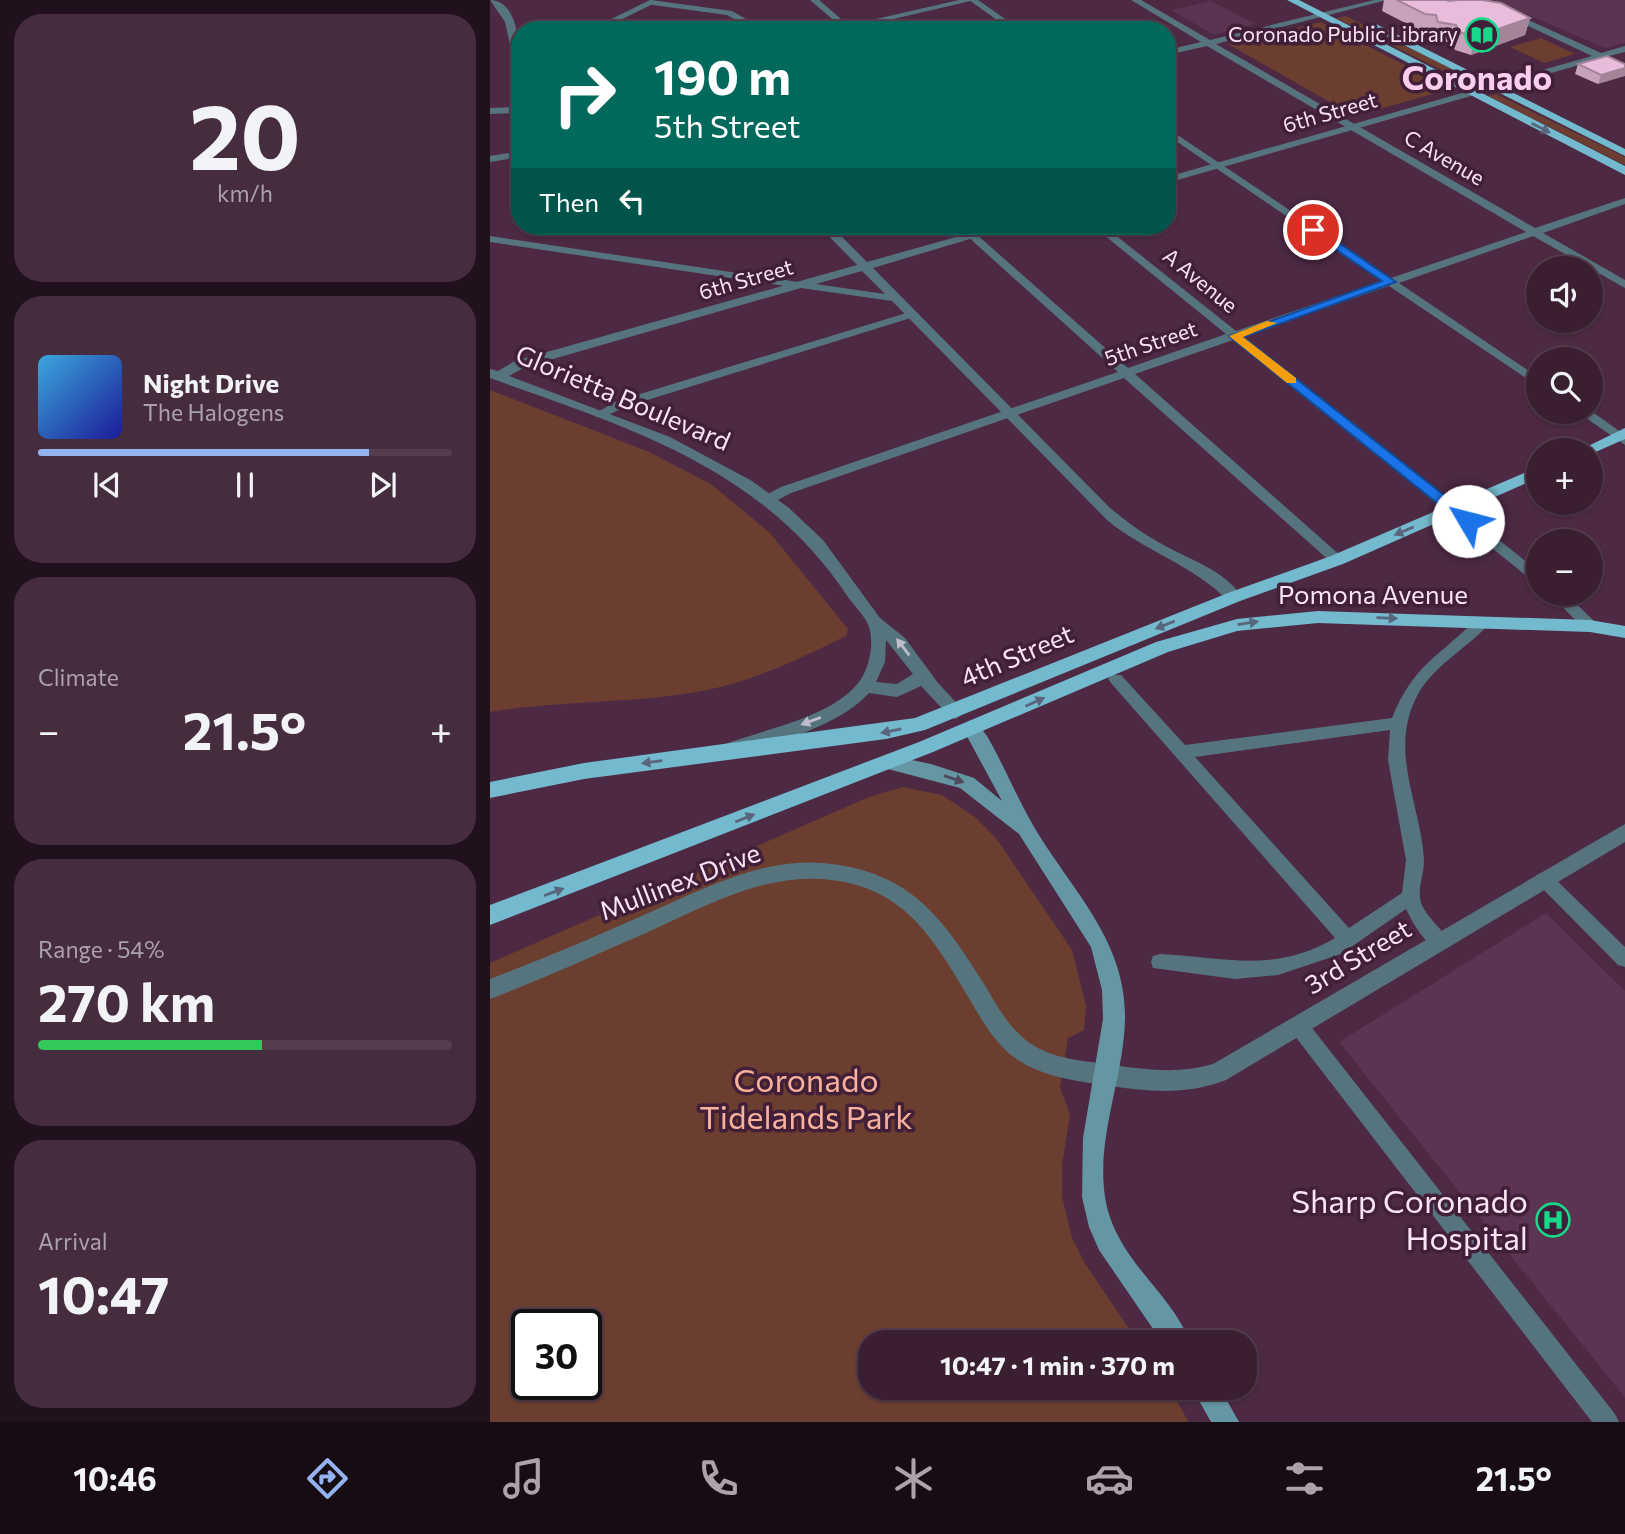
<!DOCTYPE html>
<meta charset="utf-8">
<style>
:root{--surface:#3a1f33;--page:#452c3f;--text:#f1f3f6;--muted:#aba2ac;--line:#543d4e;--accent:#95b2f1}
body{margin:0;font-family:Commissioner,sans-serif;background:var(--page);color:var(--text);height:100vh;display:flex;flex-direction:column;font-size:26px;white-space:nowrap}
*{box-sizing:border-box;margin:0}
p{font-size:23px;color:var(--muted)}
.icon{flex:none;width:38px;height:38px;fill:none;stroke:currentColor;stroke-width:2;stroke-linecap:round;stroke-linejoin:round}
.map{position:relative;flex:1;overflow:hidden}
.sheet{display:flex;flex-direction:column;gap:14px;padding:14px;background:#20111c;width:490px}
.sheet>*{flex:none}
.banner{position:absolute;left:21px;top:21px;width:665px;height:214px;border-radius:28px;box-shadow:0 2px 5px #0004,0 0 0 2px var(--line);background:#00695c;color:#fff;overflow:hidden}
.tools{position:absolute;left:1036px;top:256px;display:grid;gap:14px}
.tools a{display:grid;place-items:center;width:77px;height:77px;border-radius:50%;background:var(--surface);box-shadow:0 2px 5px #0004,0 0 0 2px var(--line);font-size:35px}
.speed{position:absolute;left:21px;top:1309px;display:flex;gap:14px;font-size:35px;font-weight:700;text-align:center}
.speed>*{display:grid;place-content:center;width:91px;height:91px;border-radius:50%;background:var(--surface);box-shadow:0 2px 5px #0004,0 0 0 2px var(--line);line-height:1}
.speed .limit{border:4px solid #111;border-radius:10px;background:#fff;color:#111}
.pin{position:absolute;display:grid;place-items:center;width:60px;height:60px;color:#fff;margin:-30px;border:4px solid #fff;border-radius:50%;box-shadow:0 2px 7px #0007}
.me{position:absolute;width:77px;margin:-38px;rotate:307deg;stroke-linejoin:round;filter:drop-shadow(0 0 5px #0008)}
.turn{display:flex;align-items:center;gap:24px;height:147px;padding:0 28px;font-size:32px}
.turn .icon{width:91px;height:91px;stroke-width:2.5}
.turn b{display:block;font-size:49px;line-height:60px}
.then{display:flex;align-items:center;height:66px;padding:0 28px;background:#0003;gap:14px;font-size:26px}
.big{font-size:52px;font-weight:700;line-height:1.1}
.sheet .card{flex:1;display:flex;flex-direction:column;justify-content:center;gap:10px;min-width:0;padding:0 24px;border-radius:28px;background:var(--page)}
.sheet .dial{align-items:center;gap:0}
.dial b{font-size:91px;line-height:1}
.song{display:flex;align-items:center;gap:21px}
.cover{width:84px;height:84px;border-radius:10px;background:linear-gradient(135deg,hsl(200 70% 55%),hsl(240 70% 35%))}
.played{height:7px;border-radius:4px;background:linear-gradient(90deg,var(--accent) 80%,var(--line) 80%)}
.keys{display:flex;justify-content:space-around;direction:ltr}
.heat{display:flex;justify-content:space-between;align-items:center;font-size:38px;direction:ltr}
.charge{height:10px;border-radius:5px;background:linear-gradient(90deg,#34c759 54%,var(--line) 0)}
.trip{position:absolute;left:368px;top:1330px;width:399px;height:70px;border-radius:28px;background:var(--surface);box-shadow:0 2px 5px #0004,0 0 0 2px var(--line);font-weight:700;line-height:70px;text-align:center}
.dock{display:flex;height:112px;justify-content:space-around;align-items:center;background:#170c14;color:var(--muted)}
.dock .icon{width:49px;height:49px}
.dock .current{color:var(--accent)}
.dock b{font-size:32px;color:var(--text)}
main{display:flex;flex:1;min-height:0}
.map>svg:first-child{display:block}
.built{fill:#5c3351}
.green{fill:#6b3e30;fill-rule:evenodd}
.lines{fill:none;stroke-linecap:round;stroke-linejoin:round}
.minor{fill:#56747d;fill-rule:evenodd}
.tertiary{fill:#56747d;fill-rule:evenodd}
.secondary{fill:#6596a3;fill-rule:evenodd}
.trunk{fill:#74bace;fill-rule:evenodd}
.wall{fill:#c8a2bc}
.shaded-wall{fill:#a38499}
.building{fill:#e9bcdb;stroke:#a38499;stroke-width:2}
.oneway{fill:#58657c}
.oneway2{fill:#c1bcca}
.oneway3{fill:#4e495e}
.route{fill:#1a73e8;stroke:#114b97;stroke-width:2}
.slow{fill:#f59e0b}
.labels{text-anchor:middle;stroke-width:7;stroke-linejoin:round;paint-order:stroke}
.far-poi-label{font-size:21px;fill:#fae3f3;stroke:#421f39;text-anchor:end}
.far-street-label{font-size:21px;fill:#fae3f3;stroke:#421f39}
.street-label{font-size:26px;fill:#fae3f3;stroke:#421f39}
.near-park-label{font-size:32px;fill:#f8b19b;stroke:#421f39}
.near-poi-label{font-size:32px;fill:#fae3f3;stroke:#421f39;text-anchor:end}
.far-town-label{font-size:33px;font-weight:bold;fill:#fcceee;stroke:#421f39}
</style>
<main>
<section class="sheet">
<div class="card dial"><b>20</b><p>km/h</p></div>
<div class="card">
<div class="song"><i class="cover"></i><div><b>Night Drive</b><p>The Halogens</p></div></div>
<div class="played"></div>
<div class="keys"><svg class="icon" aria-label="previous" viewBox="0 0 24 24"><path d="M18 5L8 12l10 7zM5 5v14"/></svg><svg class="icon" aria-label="pause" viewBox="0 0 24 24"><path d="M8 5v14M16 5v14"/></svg><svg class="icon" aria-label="next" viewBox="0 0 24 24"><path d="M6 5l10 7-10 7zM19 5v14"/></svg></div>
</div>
<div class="card"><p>Climate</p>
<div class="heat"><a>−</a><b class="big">21.5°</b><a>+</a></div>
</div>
<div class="card"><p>Range · 54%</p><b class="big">270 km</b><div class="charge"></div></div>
<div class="card"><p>Arrival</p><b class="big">10:47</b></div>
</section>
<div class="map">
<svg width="1135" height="1422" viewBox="0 0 1135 1422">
<rect width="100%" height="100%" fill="#4d2944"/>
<!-- built -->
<path class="built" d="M1004 0H1135V43L1115 48Z
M721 1 765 24 724 35 681 10Z
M1056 913 1135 991V1398L849 1042Z"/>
<!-- green -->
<path class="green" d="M856 16 987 82 980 84 846 18Z
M831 22 961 89 864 116 738 44Z
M1051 38 1085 54 1054 63 1020 47Z
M1006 94 1135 157V165L998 96Z
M0 390 157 451 221 484 280 533 358 629 356 636C311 658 267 680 217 690 145 704 72 700 0 712Z
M413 787 452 795 485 817 506 838 582 950 596 1006 594 1030 578 1038 570 1087 580 1115 572 1165V1196L582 1238 596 1265 648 1342H380V1388H679L699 1422H0V963L379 797ZM37 1325H96V1384H37Z"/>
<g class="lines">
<!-- minor -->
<path class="minor" d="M160 0 167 2 110 30H99Z
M320 0H329L364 30H355Z
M479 0H488L531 30H521Z
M641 0H651L720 40 884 0H897L726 44 1045 228 1135 198V204L1053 233 1135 280V288L1043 236 909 283 1048 377V386L899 286 753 336 1048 571V583L1043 581 743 340 645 374 852 557 854 560 852 563H842L634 378 301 493 286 501H276V495L291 487 628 372 466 226H477L638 368 736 334 603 226H614L746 331 892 281 677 135V128L901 278 1036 232 717 46 677 55V50L711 42Z
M30 107V113L0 114V108Z
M30 151V157L0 162V156Z
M0 236 308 282 313 285 308 288 0 242Z
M423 311 429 314 427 316 135 407 114 417H106L104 414 127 401Z
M1086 411H1101L1135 435V445Z
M1059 593H1075L1105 622 1107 626 1105 630H1095Z
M992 617 997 618 999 622 997 626C975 650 941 667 926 698 899 753 931 805 934 860 934 875 927 889 931 903 937 918 952 928 959 942L956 948 950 950C934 944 923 923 916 909L851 954 788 975 745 979 663 968 661 962 663 956 670 954C735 957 784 974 845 938L621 683 618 679 621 675H631L695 745 902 718C924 663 950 657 987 618ZM900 730 898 760 916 860 912 893 859 928 705 757Z
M1054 872 1060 874 1135 947V967L1128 965 1048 884 1045 879 1048 874Z
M808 1016 815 1019 1125 1414 1129 1422H1102L801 1031 798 1025 801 1019Z"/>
<!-- tertiary -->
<path class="tertiary" d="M0 0C29 0 30 50 30 70L25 67 15 22Z
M161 0 242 11 275 30H264L237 15 163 5 159 2Z
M469 0H485L356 30H338Z
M983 0H994L1111 53 1135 46V52L1119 56 1135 64V70L1110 59 677 183V177L1102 56Z
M329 226H341L377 262 505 226H523L383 268 620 508C636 521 652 533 670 543 697 559 734 569 752 597L750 601H738C705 566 654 551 617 520L402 301 311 288 35 367 19 376 180 437 262 481 299 508 333 540 390 618 415 638 448 683 475 712 466 719 460 717 431 686 407 697 379 693C347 728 281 744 236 758L230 756 227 751 230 746C272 729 345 718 371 679 380 665 384 643 379 627 376 617 364 606 358 597 272 467 139 428 0 378V369L8 371 25 361 367 265ZM372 271 395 294 326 284ZM396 640 423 674 407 684 386 682 395 662Z
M1135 824V842L736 1080C698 1095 660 1092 621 1086 587 1081 549 1077 521 1055 503 1040 491 1019 480 1000 442 936 413 885 332 879 269 875 212 908 156 933 105 955 53 979 0 999V979C53 959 104 937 156 914 211 890 270 858 332 863 420 870 453 918 496 987 509 1010 523 1034 546 1047 569 1060 598 1061 623 1065 657 1070 690 1074 723 1064Z"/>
<!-- secondary -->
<path class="secondary" d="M482 722 488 724 497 736C514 765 526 796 543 825 580 889 636 939 635 1018 634 1078 606 1136 615 1197 625 1260 680 1290 700 1342H672L609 1250 599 1227 592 1197 593 1138 613 1019 612 990 601 947 529 834 470 788 398 769 392 767 389 762 392 757 398 755 441 764 484 778 512 801 473 729 476 724Z
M702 1388H730L749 1422H721Z"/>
<!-- trunk -->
<path class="trunk" d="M797 0H809L1135 166V175Z
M878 23H884L1135 149V156L878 27Z
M1135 428V439L1101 454V450H1090Z
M1048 467V478L853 564 750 601 435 730 396 739 94 779 0 798V782L94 763 425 718 738 593 841 556Z
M828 611 1100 620 1135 626V638L1100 632 828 623 747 631 678 652 443 752 0 925V905L429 742 666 642 747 619Z"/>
</g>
<!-- wall -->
<path class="wall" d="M894 0H956L1040 18 1035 35 981 55 965 50 962 43 945 39 942 33 931 31 892 11Z
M1088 64H1135L1108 84 1085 74Z"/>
<!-- shaded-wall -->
<path class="shaded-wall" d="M1040 18 1035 35 981 55 985 37Z
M1135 68V76L1108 84 1111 75Z"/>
<!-- building -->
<path class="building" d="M907 0H956L959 1 969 0H992L1011 3 1040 18 985 37 969 32 966 25 948 22 946 15 935 14Z
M1117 56 1135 64V68L1111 75 1088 64Z"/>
<!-- one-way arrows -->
<defs><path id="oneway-solid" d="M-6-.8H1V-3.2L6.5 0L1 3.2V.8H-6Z" transform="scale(1.75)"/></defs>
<g class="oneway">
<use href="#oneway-solid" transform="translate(1051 128) rotate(27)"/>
<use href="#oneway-solid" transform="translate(914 531) rotate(157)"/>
<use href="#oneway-solid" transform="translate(897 618) rotate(2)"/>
<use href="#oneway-solid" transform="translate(758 623) rotate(-9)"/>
<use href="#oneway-solid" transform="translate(675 625) rotate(158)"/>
<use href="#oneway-solid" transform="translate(545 702) rotate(-24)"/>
<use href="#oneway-solid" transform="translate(401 731) rotate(168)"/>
<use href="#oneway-solid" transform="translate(162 762) rotate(173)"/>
<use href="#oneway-solid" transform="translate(255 818) rotate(-22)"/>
<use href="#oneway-solid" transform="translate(64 892) rotate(-20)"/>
</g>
<g class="oneway2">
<use href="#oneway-solid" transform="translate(413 647) rotate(-127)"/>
<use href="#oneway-solid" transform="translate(321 721) rotate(160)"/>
</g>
<use class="oneway3" href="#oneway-solid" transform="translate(464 779) rotate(19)"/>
<!-- route -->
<path class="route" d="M820 228H827L906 282 753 337 983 518V524H973L739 336 892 281 820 232Z"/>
<!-- slow -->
<path class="slow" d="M777 321 787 323 753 337 806 378V383H797L739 336Z"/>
<!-- icons -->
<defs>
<symbol id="library-ring" viewBox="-11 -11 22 22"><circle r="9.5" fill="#421f39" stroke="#18d989" stroke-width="1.5"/><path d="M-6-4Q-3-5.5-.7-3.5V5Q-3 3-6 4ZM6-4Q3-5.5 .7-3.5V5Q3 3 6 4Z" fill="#18d989"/></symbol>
<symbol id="hospital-ring" viewBox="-11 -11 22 22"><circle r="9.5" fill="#421f39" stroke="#18d989" stroke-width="1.5"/><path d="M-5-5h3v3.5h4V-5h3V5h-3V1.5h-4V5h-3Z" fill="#18d989"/></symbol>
</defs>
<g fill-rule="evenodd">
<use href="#library-ring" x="973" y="16" width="38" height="38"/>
<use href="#hospital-ring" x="1044" y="1201" width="38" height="38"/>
</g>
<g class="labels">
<!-- far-poi labels -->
<g class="far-poi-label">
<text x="968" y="42">Coronado Public Library</text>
</g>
<!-- far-street labels -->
<g class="far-street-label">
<text transform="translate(840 113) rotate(-16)" y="7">6th Street</text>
<text transform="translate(954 158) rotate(30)" y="7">C Avenue</text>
<text transform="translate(256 280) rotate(-16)" y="7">6th Street</text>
<text transform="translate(710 281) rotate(39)" y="7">A Avenue</text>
<text transform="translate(661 344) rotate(-19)" y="7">5th Street</text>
</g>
<!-- street labels -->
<g class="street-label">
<text transform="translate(133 398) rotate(23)" y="9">Glorietta Boulevard</text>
<text x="883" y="604">Pomona Avenue</text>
<text transform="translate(527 656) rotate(-23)" y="9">4th Street</text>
<text transform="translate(190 882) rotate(-21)" y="9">Mullinex Drive</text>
<text transform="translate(868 957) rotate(-31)" y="9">3rd Street</text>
</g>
<!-- near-park labels -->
<g class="near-park-label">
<text x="316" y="1092">Coronado<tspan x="316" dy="37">Tidelands Park</tspan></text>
</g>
<!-- near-poi labels -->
<g class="near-poi-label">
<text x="1038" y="1213">Sharp Coronado<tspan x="1038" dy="37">Hospital</tspan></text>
</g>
<!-- far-town labels -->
<g class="far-town-label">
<text x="987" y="90">Coronado</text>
</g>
</g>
</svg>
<div class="tools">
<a><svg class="icon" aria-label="sound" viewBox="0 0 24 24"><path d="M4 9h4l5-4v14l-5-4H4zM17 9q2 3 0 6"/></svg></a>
<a><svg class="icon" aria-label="search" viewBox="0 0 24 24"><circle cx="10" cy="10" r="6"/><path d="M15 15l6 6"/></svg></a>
<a>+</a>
<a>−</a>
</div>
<div class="speed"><div class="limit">30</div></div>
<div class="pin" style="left:823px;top:230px;background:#d93025"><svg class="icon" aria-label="arrive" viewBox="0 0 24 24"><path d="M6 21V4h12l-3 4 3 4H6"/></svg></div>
<svg class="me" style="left:978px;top:521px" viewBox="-20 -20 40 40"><circle r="19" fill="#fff"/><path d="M0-13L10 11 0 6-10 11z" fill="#1a73e8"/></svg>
<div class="trip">10:47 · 1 min · 370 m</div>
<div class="banner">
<div class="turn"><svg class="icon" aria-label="right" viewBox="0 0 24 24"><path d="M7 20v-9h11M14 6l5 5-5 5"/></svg><div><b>190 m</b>5th Street</div></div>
<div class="then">Then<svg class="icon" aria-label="left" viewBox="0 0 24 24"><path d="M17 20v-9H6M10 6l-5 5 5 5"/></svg></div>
</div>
</div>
</main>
<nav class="dock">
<b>10:46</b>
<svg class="icon current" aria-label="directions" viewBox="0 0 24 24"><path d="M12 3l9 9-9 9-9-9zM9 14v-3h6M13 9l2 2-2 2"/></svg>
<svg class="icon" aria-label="music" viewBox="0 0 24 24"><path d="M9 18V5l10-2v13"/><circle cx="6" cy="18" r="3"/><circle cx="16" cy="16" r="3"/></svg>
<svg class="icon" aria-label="phone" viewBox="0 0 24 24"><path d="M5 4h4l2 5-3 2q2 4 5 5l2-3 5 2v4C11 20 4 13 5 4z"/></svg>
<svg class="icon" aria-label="climate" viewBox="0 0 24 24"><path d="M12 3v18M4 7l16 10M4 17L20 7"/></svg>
<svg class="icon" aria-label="car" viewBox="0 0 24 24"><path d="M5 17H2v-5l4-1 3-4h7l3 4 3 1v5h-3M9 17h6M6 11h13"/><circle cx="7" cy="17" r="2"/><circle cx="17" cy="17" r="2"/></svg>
<svg class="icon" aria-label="filters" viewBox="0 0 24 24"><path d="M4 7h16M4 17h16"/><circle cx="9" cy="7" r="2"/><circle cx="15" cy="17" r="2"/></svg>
<b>21.5°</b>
</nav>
